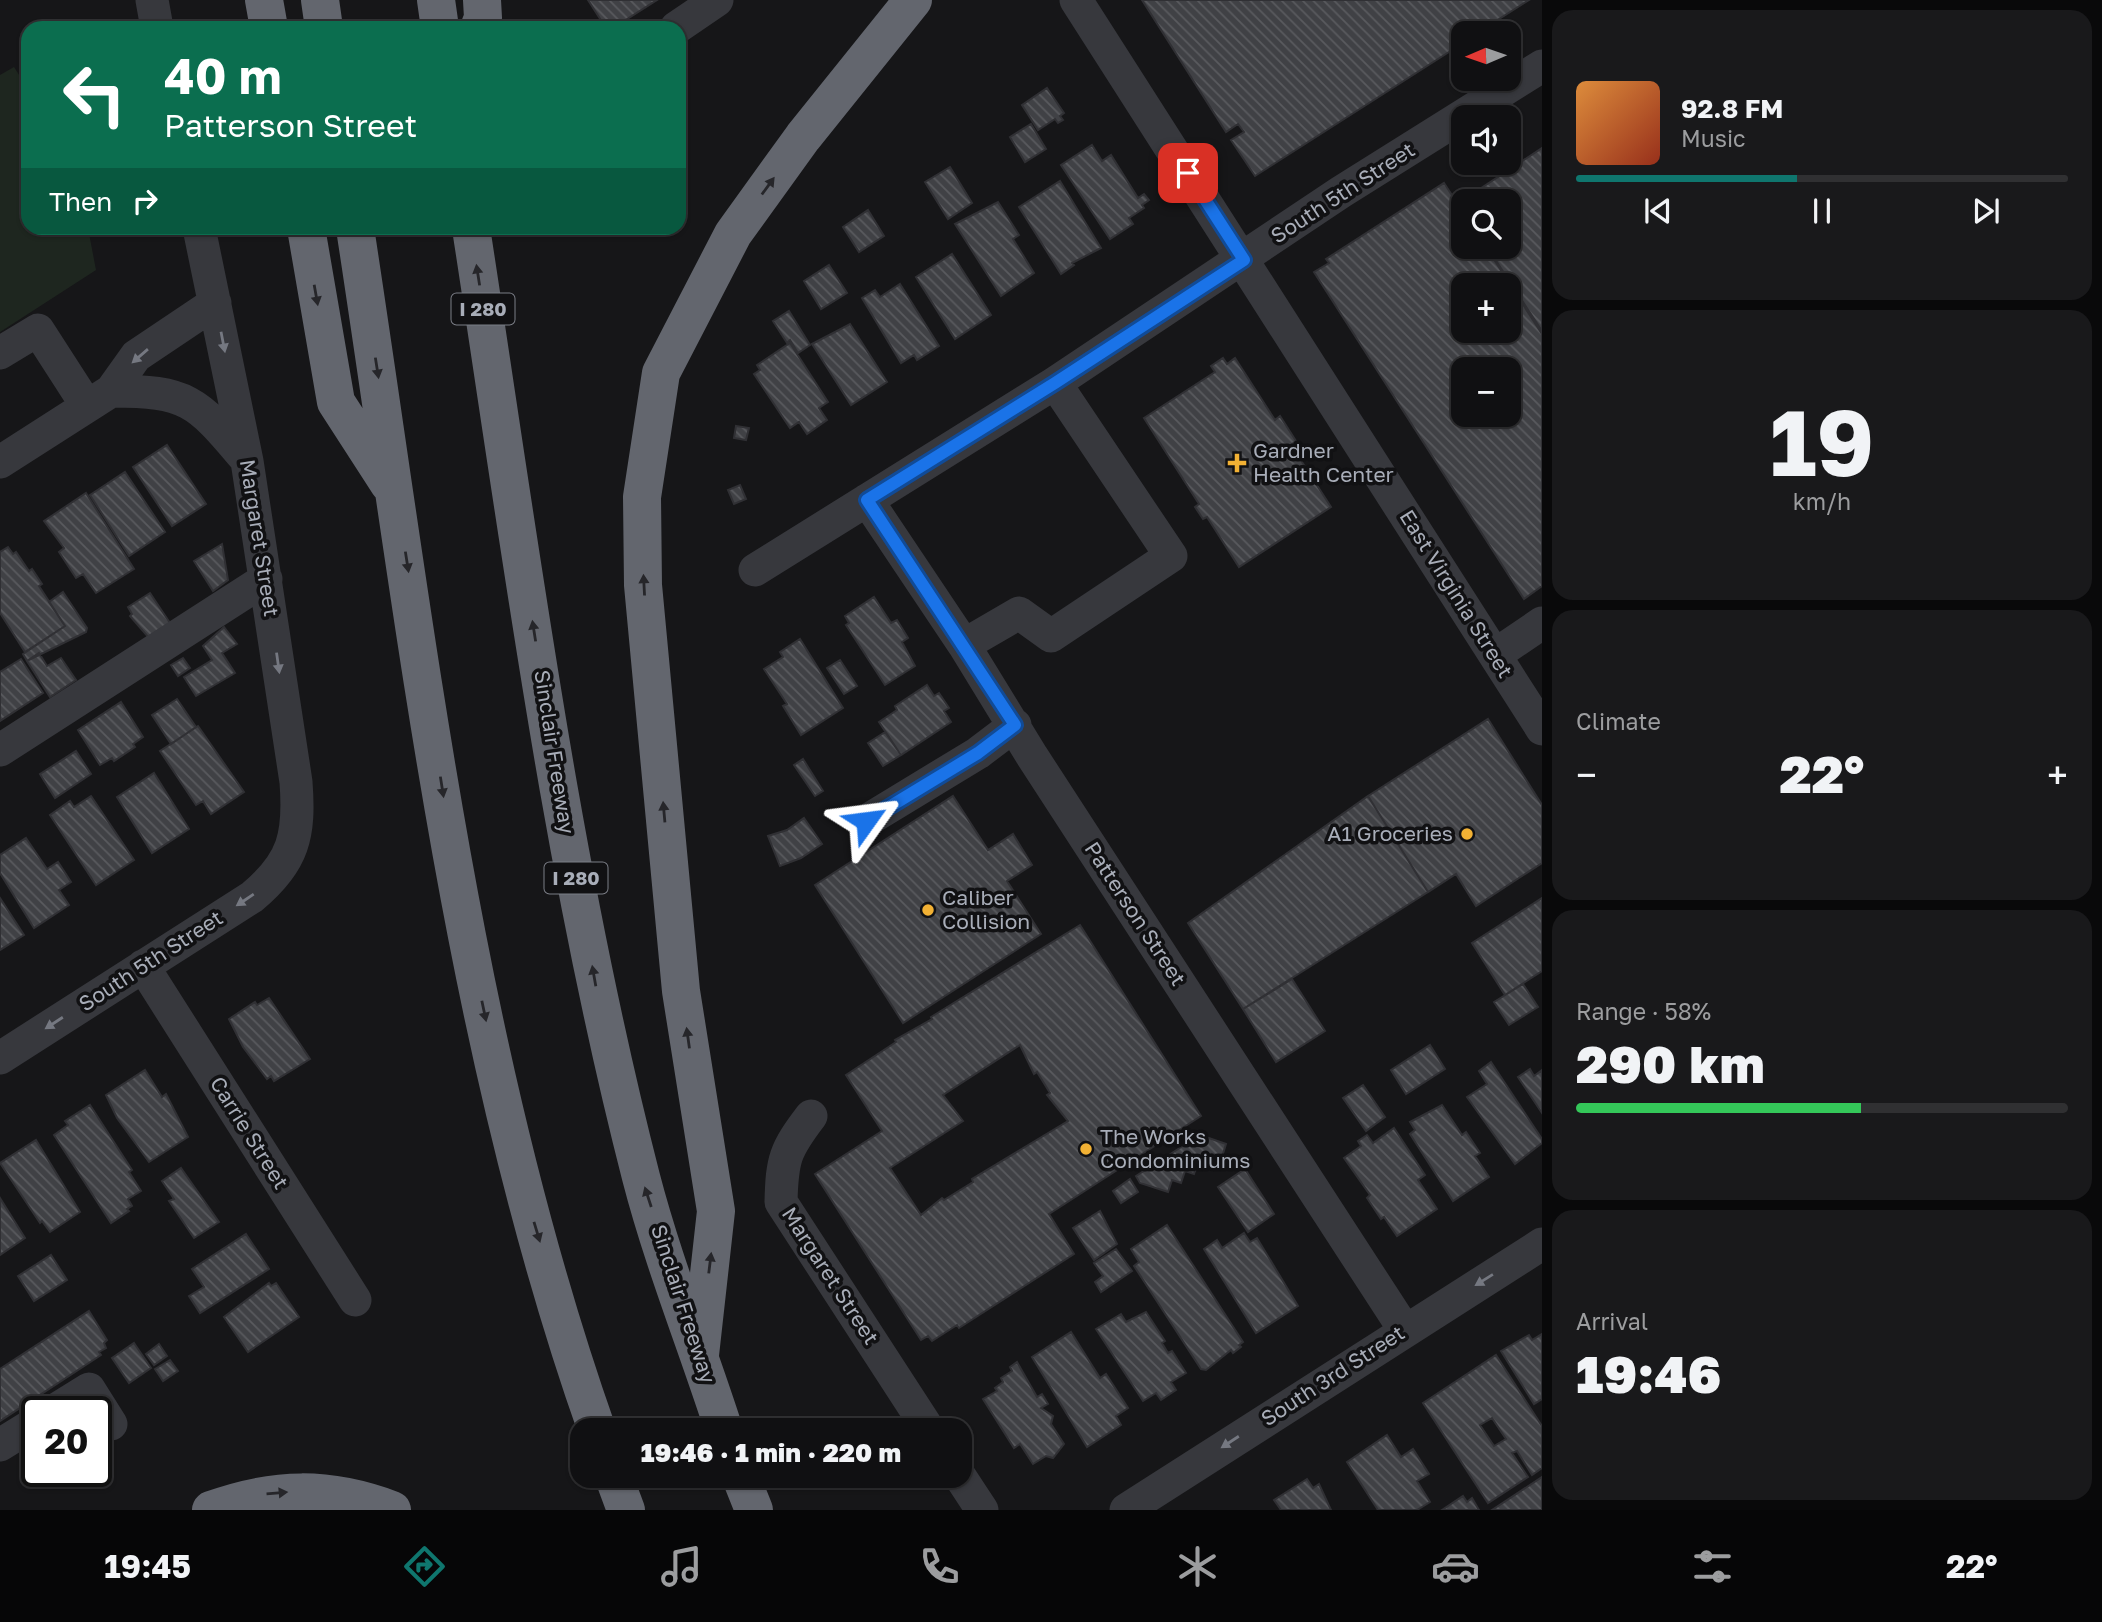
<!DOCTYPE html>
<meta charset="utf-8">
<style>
:root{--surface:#101012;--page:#19191b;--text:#f1f3f6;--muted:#9c9d9f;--line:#303032;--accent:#0f766e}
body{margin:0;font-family:"Golos Text",sans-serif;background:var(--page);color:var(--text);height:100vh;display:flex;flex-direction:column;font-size:26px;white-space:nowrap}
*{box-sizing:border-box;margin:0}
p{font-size:23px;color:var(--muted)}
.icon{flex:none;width:38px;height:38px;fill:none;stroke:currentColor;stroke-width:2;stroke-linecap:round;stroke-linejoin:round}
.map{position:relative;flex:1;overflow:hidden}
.panel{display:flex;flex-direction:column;gap:10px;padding:10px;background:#09090a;width:560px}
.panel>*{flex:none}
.hud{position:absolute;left:21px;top:21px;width:665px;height:214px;border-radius:21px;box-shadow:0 2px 5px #0004,0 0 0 2px var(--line);background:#0b6e4f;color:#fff;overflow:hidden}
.needle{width:46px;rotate:268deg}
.buttons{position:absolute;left:1451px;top:21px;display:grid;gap:14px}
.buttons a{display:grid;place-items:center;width:70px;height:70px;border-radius:14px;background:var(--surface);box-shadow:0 2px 5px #0004,0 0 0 2px var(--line);font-size:35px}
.speed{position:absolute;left:21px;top:1396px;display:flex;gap:14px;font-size:35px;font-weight:700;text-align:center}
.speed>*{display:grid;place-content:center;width:91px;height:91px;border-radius:50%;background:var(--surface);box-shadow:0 2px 5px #0004,0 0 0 2px var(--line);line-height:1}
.speed .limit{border:4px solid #111;border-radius:10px;background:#fff;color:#111}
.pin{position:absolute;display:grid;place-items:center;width:60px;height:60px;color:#fff;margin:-30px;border-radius:14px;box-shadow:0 4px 10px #0006}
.me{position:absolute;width:77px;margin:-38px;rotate:59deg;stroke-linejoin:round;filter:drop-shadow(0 0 5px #0008)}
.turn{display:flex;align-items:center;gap:24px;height:147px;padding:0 28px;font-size:32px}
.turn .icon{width:91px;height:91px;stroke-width:2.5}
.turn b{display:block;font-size:49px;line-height:60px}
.then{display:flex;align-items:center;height:66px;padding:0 28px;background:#0003;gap:14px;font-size:26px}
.big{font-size:52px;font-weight:800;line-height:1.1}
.panel .widget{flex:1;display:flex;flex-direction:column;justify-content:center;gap:10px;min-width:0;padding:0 24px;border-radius:21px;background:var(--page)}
.panel .dial{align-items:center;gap:0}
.dial b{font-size:91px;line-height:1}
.song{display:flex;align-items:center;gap:21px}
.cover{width:84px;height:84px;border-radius:10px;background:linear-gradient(135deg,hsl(30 70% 55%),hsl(10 70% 35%))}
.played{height:7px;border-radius:4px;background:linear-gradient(90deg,var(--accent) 45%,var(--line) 45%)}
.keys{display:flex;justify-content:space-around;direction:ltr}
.heat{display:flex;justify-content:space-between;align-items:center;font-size:38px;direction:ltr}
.charge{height:10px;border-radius:5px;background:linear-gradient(90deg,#34c759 58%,var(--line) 0)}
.trip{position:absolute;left:570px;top:1418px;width:402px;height:70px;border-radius:21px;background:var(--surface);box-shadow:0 2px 5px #0004,0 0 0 2px var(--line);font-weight:800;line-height:70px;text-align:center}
.tabs{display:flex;height:112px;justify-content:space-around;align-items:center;background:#060607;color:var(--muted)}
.tabs .icon{width:49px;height:49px}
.tabs .on{color:var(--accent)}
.tabs b{font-size:32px;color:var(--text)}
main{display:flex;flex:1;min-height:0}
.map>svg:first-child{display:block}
.grass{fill:#1e261f}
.building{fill:url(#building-back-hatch);stroke:#303034;stroke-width:2;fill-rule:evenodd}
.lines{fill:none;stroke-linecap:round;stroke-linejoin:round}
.minor{stroke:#37383d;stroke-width:33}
.highway{stroke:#63666e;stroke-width:38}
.oneway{fill:#26262a}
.oneway2{fill:#757881}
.route-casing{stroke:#114b97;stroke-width:18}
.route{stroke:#1a73e8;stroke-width:12}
.poi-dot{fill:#f2b134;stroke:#111113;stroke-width:2.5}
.labels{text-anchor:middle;stroke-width:7;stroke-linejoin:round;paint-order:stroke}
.shield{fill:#111113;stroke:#7b7e86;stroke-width:2}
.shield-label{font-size:19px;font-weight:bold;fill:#a8adb8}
.street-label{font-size:21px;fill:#a8adb8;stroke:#111113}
.poi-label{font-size:21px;fill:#a8adb8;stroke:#111113;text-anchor:start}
</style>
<main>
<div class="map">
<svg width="1542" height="1510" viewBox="0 0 1542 1510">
<defs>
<pattern id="building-back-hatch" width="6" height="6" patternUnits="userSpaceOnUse" patternTransform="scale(1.75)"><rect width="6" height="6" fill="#404145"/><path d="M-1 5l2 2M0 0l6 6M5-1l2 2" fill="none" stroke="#595a5e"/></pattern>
</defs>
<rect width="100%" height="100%" fill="#161618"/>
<!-- grass -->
<path class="grass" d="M14 67 28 89V228H88L96 270 0 332V75Z"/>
<!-- building -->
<path class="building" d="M588 0H657L613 28H606Z
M1142 0H1529L1477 33H1463V43L1255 176 1231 140 1244 132 1238 124 1226 132Z
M1047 88 1064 113 1060 116 1063 120 1058 123 1055 119 1038 130 1022 105Z
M1031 124 1046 149 1025 162 1010 137Z
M1092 145 1102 161 1111 155 1138 198 1144 194 1149 200 1142 205 1144 208 1129 218 1133 224 1110 239 1061 165Z
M1542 148V331L1487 247H1508V201L1463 200Z
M950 167 972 203 948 219 925 182Z
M1060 181 1101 248 1072 263 1074 265 1061 274 1019 207Z
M1444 183 1463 212V247H1486L1542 334V586L1524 599 1314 272 1329 263 1326 259ZM1463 285H1508V331H1463ZM1463 369H1508V415H1463Z
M998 202 1019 235 1013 239 1034 273 1001 296 955 224Z
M868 210 884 236 859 252 843 227Z
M952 254 991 315 955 339 916 277Z
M829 265 847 293 821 309 804 281Z
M900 284 939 346 917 360 914 355 901 363 862 298 875 290 880 297Z
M789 311 810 345 798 353 790 340 787 343 773 321Z
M850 324 887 382 851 405 812 344Z
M790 343 828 402 819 408 827 420 807 434 799 422 790 428 754 374 760 370 757 365Z
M1223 358 1227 364 1235 358 1275 420 1280 416 1296 441 1291 445 1331 507 1239 567 1207 517 1203 519 1195 507 1199 504 1144 418 1215 372 1211 366Z
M736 426 749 428 746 440 734 438Z
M167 445 206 504 172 526 133 467Z
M125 472 165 532 129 556 90 495Z
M740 485 746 499 734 504 728 490Z
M86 493 134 569 96 593 83 574 76 578 59 552 64 548 44 521Z
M222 544 228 580 213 591 194 561Z
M8 547 13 554 16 552 29 571 32 569 42 584 39 586 65 626 25 652 0 613V552Z
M63 592 87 628 86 632 27 661 23 654 65 626 49 602Z
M150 593 170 623 149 638 130 616 132 614 128 607Z
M874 597 891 623 897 620 908 638 902 642 915 666 885 685 846 625 849 623 845 616Z
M224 627 237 644 222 653 235 673 196 696 184 677 212 660 203 646Z
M800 639 843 708 801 735 783 706 787 704 764 669 783 657 780 652Z
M39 653 47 666 61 658 76 680 50 697 27 661Z
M183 658 190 668 178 676 171 665Z
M21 659 43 693 0 721V672Z
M840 660 857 686 844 694 827 668Z
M927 685 934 696 939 693 949 708 944 711 951 722 901 755 879 722 897 710 895 706Z
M177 699 196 727 171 744 152 715Z
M121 702 143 737 133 744 135 747 114 761 112 758 100 765 78 730Z
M1488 719 1542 805V863L1476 906 1456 874 1428 892 1368 796Z
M198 726 244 792 211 814 203 801 196 805 160 751Z
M885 732 901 755 883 766 868 743Z
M76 751 91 774 55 798 40 774Z
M803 759 823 791 815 796 794 765Z
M154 773 189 829 152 853 117 797Z
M91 796 134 860 96 885 50 815 70 801 74 807Z
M953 796 988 850 1013 834 1032 865 1007 881 1041 934 903 1023 815 885Z
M1368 796 1428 892 1243 1009 1188 923Z
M804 818 822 844 801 858 780 866 768 836 787 830Z
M26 838 47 869 58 862 71 882 59 890 69 905 34 928 0 873V855Z
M0 898 24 935 0 950Z
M1542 898V971L1505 995 1472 943Z
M1080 925 1201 1116 1049 1214 1074 1254 959 1328 957 1325 932 1341 928 1336 921 1340 815 1174 882 1131 846 1075 896 1042 895 1040 932 1019 931 1017ZM1020 1045 1034 1074 1037 1072 1050 1093 1047 1095 1068 1121 972 1179 973 1182 944 1200 942 1198 921 1215 890 1168 963 1121 943 1095Z
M1292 979 1325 1031 1276 1062 1243 1009Z
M1523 984 1538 1007 1509 1025 1494 1002Z
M269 998 310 1059 274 1081 271 1076 267 1079 243 1047 229 1019 255 1002 257 1005Z
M1430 1045 1445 1069 1406 1094 1391 1070Z
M1491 1062 1542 1139V1143L1515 1164 1467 1097 1487 1084 1479 1071Z
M1530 1069 1534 1076 1542 1070V1113L1518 1077Z
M145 1070 162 1097 166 1094 188 1137 149 1162 117 1118 106 1095Z
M1363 1085 1385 1117 1366 1131 1343 1098Z
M90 1105 132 1170 129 1172 141 1191 128 1199 132 1206 127 1209 129 1211 111 1223 54 1135 68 1125 65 1121Z
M1442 1105 1462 1135 1466 1132 1480 1153 1475 1156 1489 1177 1453 1201 1410 1134 1415 1130 1410 1122Z
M1394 1128 1425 1175 1418 1180 1437 1209 1397 1236 1384 1217 1381 1219 1367 1198 1370 1195 1344 1158 1361 1146 1358 1141 1367 1135 1373 1143Z
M1200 1135 1226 1144 1222 1157 1212 1154 1209 1166 1198 1162 1194 1174 1185 1171 1181 1183 1172 1180 1168 1192 1140 1183 1136 1176Z
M36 1140 80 1212 50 1232 42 1221 40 1223 0 1163Z
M181 1168 219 1222 194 1238 169 1201 174 1199 162 1181Z
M1245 1169 1274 1214 1248 1232 1218 1187Z
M1130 1179 1138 1192 1121 1203 1113 1191Z
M0 1198 25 1238 0 1255Z
M1100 1211 1117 1244 1094 1260 1073 1228Z
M1167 1225 1243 1342 1239 1345 1241 1347 1233 1353 1231 1350 1206 1370 1201 1369 1134 1266 1139 1262 1131 1249Z
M1244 1233 1250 1242 1257 1238 1298 1306 1256 1333 1204 1249 1217 1240 1222 1248Z
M246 1234 269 1269 200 1313 189 1296 204 1287 192 1269Z
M1116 1249 1132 1271 1101 1292 1095 1282 1103 1276 1094 1263Z
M51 1255 67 1280 34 1301 18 1276Z
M269 1283 271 1286 276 1283 299 1317 248 1352 224 1317Z
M89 1311 107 1340 104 1343 106 1348 99 1352 101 1355 0 1421V1369Z
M1146 1312 1165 1341 1162 1343 1168 1353 1172 1351 1186 1373 1171 1382 1176 1390 1161 1400 1156 1393 1143 1401 1096 1329 1121 1314 1126 1322Z
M1071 1332 1100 1378 1106 1374 1128 1408 1116 1416 1121 1425 1087 1447 1032 1357Z
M1542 1334V1399L1534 1404 1501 1351 1529 1335 1532 1340Z
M134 1343 151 1368 129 1383 112 1358Z
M159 1344 167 1356 154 1365 146 1354Z
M1496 1355 1542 1426V1468L1532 1475 1517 1451 1512 1453 1528 1477 1488 1503 1423 1403ZM1492 1418 1506 1439 1494 1446 1480 1425Z
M170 1360 178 1371 163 1381 155 1369Z
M1017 1362 1037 1397 1042 1394 1048 1404 1041 1408 1053 1416 1051 1424 1064 1444 1053 1458 1046 1456 1033 1464 1020 1444 1014 1448 983 1399 997 1391 995 1388 1003 1382 1001 1378 1012 1371 1010 1367Z
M37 1433V1461L28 1448Z
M1387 1435 1401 1457 1413 1449 1429 1474 1417 1481 1430 1502 1417 1510H1378L1347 1462Z
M43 1472H72L57 1481 54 1477H47Z
M1542 1477V1510H1492Z
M1307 1479 1313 1488 1319 1484 1331 1510H1281L1274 1500Z
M1463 1496 1467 1502 1472 1498 1479 1510H1442Z"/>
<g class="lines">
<!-- minor -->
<path class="minor" d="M152 0 157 28
M1076 0 1542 729
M676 28 717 0
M0 353 38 330 87 406
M111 391C187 391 197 401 244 457
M0 462 111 391 136 356 215 303
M867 500 964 645 1032 756 1404 1329
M755 570 1055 383 1341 192 1542 66
M964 645 1019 613 1051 636 1171 556 1055 383
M1495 655 1542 623
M0 750 266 579
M866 821 978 753 1015 725
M143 966 355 1300
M0 1058 252 897C294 862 300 835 296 782L247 461 199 228
M811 1116C785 1150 782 1159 781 1202L929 1430
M52 1412 89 1389 111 1424
M0 1445 37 1422
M959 1475 982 1510
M1126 1510 1542 1244"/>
<!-- highway -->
<path class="highway" d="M264 0 269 28
M320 0 324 28
M436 0 440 28
M479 28 483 18 482 0
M306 228 336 402 389 484
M355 228C416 625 462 1049 597 1430
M471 228C520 545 561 866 641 1177 663 1262 697 1346 724 1430
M700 1355 716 1211 681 991 643 585 642 497 661 373 733 234 803 137 913 0
M613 1475 626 1510
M740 1475 754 1510
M211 1510C275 1487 328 1486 392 1510"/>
</g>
<!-- one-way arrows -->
<defs><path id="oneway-solid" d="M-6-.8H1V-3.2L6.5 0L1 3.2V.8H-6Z" transform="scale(1.75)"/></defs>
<g class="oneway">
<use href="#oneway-solid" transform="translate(768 186) rotate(-54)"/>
<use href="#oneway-solid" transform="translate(478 275) rotate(-99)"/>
<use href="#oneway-solid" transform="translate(316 295) rotate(80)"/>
<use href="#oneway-solid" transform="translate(377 368) rotate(81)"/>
<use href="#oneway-solid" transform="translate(407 562) rotate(81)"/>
<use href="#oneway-solid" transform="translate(644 585) rotate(-93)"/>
<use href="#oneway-solid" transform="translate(534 631) rotate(-99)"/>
<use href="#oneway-solid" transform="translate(442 787) rotate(81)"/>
<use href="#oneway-solid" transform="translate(664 812) rotate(-95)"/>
<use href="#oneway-solid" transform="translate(594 976) rotate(-100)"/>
<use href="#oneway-solid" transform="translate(484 1011) rotate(78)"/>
<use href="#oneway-solid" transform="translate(688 1038) rotate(-98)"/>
<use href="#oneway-solid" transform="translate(648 1197) rotate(-108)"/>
<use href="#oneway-solid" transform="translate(537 1232) rotate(73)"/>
<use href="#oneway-solid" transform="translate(710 1263) rotate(-83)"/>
<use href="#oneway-solid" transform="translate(277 1493) rotate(-5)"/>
</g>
<g class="oneway2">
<use href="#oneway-solid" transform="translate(223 342) rotate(79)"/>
<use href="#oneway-solid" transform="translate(140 356) rotate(139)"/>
<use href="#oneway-solid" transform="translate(278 663) rotate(82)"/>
<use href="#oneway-solid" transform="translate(245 900) rotate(146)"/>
<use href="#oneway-solid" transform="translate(54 1023) rotate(147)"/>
<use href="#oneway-solid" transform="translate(1484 1280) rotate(148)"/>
<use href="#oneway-solid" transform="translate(1230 1442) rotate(147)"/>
</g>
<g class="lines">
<defs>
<path id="route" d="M866 821 978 753 1015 725 867 500 1055 383 1244 260 1188 173"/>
</defs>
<!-- route casing -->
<use href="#route" class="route-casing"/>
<!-- route -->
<use href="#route" class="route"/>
</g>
<!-- markers -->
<g class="poi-dot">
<path d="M1233.5 452.5h7v7h7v7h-7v7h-7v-7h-7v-7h7z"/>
<circle cx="1467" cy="834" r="7"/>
<circle cx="928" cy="910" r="7"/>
<circle cx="1086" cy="1149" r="7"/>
</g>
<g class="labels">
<!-- shield labels -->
<g class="shield">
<rect x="451.5" y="293.5" width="63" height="31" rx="5"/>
<rect x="544.5" y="862.5" width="63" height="31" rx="5"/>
</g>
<g class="shield-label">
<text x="483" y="316">I 280</text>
<text x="576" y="885">I 280</text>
</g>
<!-- street labels -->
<g class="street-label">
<text transform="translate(1343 193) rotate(-33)" y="7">South 5th Street</text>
<text transform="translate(259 538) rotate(81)" y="7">Margaret Street</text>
<text transform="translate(1456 594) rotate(58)" y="7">East Virginia Street</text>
<text transform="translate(554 752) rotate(81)" y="7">Sinclair Freeway</text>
<text transform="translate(1135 914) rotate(57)" y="7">Patterson Street</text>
<text transform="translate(151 961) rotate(-33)" y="7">South 5th Street</text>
<text transform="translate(249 1133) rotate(58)" y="7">Carrie Street</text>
<text transform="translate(830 1276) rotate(57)" y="7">Margaret Street</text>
<text transform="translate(683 1304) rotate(72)" y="7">Sinclair Freeway</text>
<text transform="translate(1333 1376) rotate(-33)" y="7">South 3rd Street</text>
</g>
<!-- poi labels -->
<g class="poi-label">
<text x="1253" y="458">Gardner<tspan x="1253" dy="24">Health Center</tspan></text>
<text x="1453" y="841" text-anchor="end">A1 Groceries</text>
<text x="942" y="905">Caliber<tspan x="942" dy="24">Collision</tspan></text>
<text x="1100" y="1144">The Works<tspan x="1100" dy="24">Condominiums</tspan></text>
</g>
</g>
</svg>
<div class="buttons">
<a><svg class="needle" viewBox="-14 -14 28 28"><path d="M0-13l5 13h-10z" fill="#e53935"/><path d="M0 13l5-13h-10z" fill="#9c9d9f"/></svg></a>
<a><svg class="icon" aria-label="sound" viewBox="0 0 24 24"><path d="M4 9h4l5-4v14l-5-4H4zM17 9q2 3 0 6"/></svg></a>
<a><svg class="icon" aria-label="search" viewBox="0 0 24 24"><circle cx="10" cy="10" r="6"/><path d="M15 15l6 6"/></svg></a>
<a>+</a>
<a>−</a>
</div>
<div class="speed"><div class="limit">20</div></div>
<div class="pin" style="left:1188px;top:173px;background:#d93025"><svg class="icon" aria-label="arrive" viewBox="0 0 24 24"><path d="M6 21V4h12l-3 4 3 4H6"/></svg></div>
<svg class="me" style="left:866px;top:821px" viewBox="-20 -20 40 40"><path d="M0-17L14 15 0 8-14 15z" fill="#1a73e8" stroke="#fff" stroke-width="4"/></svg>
<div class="trip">19:46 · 1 min · 220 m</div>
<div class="hud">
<div class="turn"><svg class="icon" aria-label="left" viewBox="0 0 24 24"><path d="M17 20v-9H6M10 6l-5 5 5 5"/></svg><div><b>40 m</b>Patterson Street</div></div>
<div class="then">Then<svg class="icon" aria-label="right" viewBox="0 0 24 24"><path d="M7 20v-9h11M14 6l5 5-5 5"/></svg></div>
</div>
</div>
<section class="panel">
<div class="widget">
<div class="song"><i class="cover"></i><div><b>92.8 FM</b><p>Music</p></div></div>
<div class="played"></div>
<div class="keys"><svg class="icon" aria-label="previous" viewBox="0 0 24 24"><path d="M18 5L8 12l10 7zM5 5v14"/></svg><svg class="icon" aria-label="pause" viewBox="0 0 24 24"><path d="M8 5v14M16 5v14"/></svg><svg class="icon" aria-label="next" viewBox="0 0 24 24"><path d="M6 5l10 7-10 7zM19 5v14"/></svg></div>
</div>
<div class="widget dial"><b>19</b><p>km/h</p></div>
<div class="widget"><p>Climate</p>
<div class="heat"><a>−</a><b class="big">22°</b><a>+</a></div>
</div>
<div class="widget"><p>Range · 58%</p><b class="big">290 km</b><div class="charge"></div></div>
<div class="widget"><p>Arrival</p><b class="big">19:46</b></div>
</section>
</main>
<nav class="tabs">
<b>19:45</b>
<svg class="icon on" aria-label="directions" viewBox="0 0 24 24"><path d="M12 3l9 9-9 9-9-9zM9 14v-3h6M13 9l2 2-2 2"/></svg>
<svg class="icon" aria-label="music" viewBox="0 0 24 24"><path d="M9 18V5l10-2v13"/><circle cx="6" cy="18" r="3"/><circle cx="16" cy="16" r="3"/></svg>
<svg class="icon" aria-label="phone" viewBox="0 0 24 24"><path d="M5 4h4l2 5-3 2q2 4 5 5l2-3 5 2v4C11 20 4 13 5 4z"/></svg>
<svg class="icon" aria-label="climate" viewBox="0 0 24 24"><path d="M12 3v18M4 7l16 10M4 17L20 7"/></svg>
<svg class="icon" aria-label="car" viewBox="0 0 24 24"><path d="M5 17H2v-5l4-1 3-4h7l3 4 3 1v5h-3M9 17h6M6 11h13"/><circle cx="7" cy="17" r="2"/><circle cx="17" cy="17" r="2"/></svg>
<svg class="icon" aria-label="filters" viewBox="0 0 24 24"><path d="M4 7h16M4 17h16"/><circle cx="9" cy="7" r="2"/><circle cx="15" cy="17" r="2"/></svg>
<b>22°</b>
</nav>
